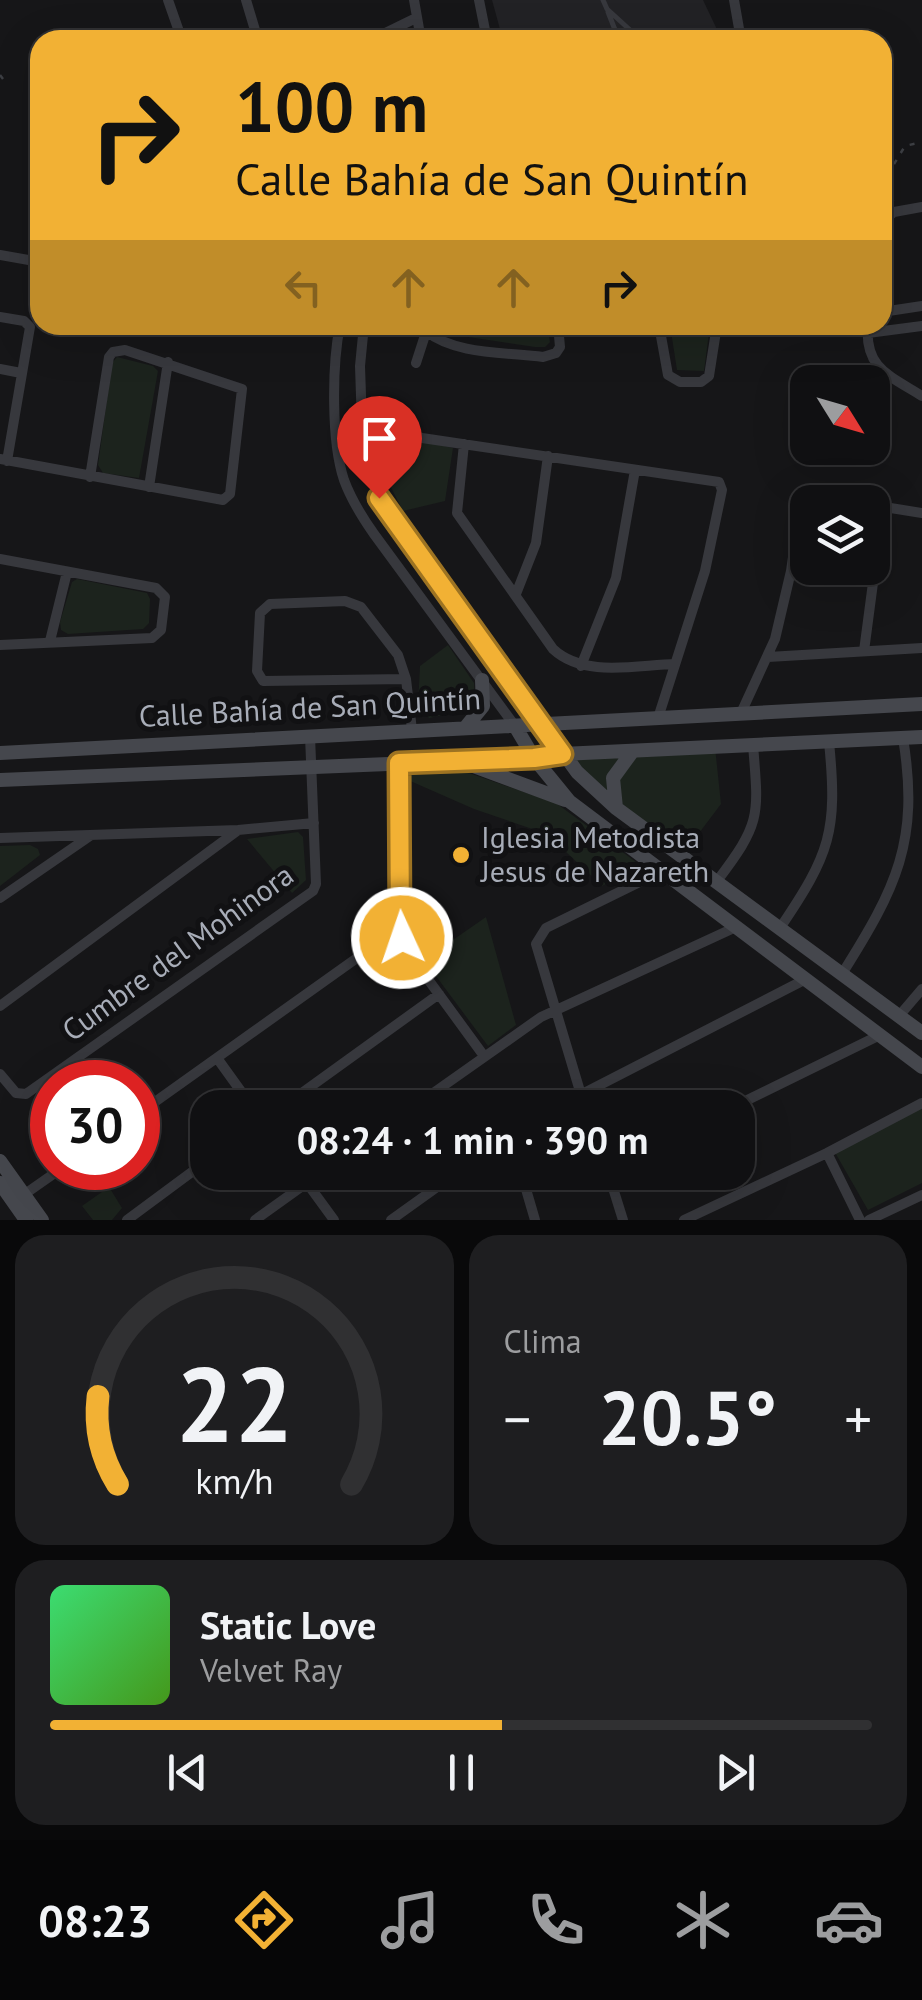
<!DOCTYPE html>
<html lang="es">
<meta charset="utf-8">
<style>
:root{--surface:#101012;--page:#1e1e20;--text:#f1f3f6;--muted:#9c9d9f;--line:#303032;--accent:#f2b134}
body{margin:0;font-family:"PT Sans",sans-serif;background:var(--page);color:var(--text);height:100vh;display:flex;flex-direction:column;font-size:38px;white-space:nowrap}
*{box-sizing:border-box;margin:0}
p{font-size:32px;color:var(--muted)}
.icon{flex:none;width:55px;height:55px;fill:none;stroke:currentColor;stroke-width:2;stroke-linecap:round;stroke-linejoin:round}
.map{position:relative;height:1220px;overflow:hidden}
.side{display:flex;flex-direction:column;gap:15px;padding:15px;background:#09090a;flex:1}
.side>*{flex:none}
.hud{position:absolute;left:30px;top:30px;width:862px;height:305px;border-radius:30px;box-shadow:0 10px 40px #0002,0 0 0 2px var(--line);background:#f2b134;color:#111;overflow:hidden}
.needle{width:65px;rotate:127deg}
.fabs{position:absolute;left:790px;top:365px;display:grid;gap:20px}
.fabs a{display:grid;place-items:center;width:100px;height:100px;border-radius:20px;background:var(--surface);box-shadow:0 10px 40px #0002,0 0 0 2px var(--line);font-size:50px}
.speed{position:absolute;left:30px;top:1060px;display:flex;gap:20px;font-size:50px;font-weight:700;text-align:center}
.speed>*{display:grid;place-content:center;width:130px;height:130px;border-radius:50%;background:var(--surface);box-shadow:0 10px 40px #0002,0 0 0 2px var(--line);line-height:1}
.speed .limit{border:15px solid #d22;background:#fff;color:#111}
.pin{position:absolute;display:grid;place-items:center;width:85px;height:85px;color:#fff;margin:-102px -42px;border-radius:50% 50% 50% 0;rotate:-45deg;box-shadow:0 0 10px #0007}
.pin .icon{rotate:45deg}
.me{position:absolute;width:110px;margin:-55px;rotate:357deg;stroke-linejoin:round;filter:drop-shadow(0 0 8px #0008)}
.turn{display:flex;align-items:center;gap:35px;height:210px;padding:0 40px;font-size:45px}
.turn .icon{width:130px;height:130px;stroke-width:2.5}
.turn b{display:block;font-size:70px;line-height:85px}
.lanes{display:flex;align-items:center;height:95px;padding:0 40px;background:#0003;justify-content:center;gap:50px;direction:ltr}
.lanes .off{opacity:.35}
.big{font-size:75px;font-weight:700;line-height:1.1}
.side .card{flex:1;display:flex;flex-direction:column;justify-content:center;gap:15px;min-width:0;padding:0 35px;border-radius:30px;background:var(--page)}
.side .dial{align-items:center;gap:0}
.dial svg{height:260px;overflow:visible;fill:none;stroke:var(--line);stroke-width:7;stroke-linecap:round;text-anchor:middle}
.dial text{fill:var(--text);stroke:none}
.song{display:flex;align-items:center;gap:30px}
.cover{width:120px;height:120px;border-radius:15px;background:linear-gradient(135deg,hsl(140 70% 55%),hsl(100 70% 35%))}
.played{height:10px;border-radius:5px;background:linear-gradient(90deg,var(--accent) 55%,var(--line) 55%)}
.keys{display:flex;justify-content:space-around;direction:ltr}
.heat{display:flex;justify-content:space-between;align-items:center;font-size:55px;direction:ltr}
.side .tiles{flex:1;display:grid;gap:15px;grid-template-columns:1fr 1fr}
.card:last-child{grid-column:span 2}
.trip{position:absolute;left:190px;top:1090px;width:565px;height:100px;border-radius:30px;background:var(--surface);box-shadow:0 10px 40px #0002,0 0 0 2px var(--line);font-weight:700;line-height:100px;text-align:center}
.tab-bar{display:flex;height:160px;justify-content:space-around;align-items:center;background:#060607;color:var(--muted)}
.tab-bar .icon{width:70px;height:70px}
.tab-bar .current{color:var(--accent)}
.tab-bar b{font-size:45px;color:var(--text)}
.map>svg:first-child{display:block}
.built{fill:#222225}
.green{fill:#1c231d}
.lines{fill:none;stroke-linecap:round;stroke-linejoin:round}
.path{stroke:#3d3f44;stroke-width:2.5;stroke-dasharray:5 8;stroke-linecap:butt}
.lane{stroke:#37383d;stroke-width:5}
.street{stroke:#37383d;stroke-width:10}
.secondary{stroke:#45474d;stroke-width:14}
.route-casing{stroke:#9d7322;stroke-width:25}
.route{stroke:#f2b134;stroke-width:18}
.poi-dot{fill:#f2b134;stroke:#111113;stroke-width:4}
.labels{text-anchor:middle;stroke-width:10;stroke-linejoin:round;paint-order:stroke}
.street-label{font-size:30px;fill:#a8adb8;stroke:#111113}
.poi-label{font-size:30px;fill:#a8adb8;stroke:#111113;text-anchor:start}
</style>
<div class="map">
<svg width="922" height="1220" viewBox="0 0 922 1220">
<rect width="100%" height="100%" fill="#161618"/>
<!-- built -->
<path class="built" d="M492 0H703L722 40H503Z"/>
<!-- green -->
<path class="green" d="M440 325H547L550 342 545 347H535L448 334 441 329Z
M670 325H710L704 371 677 370Z
M117 357 153 366 158 371 139 478 103 473 98 465 112 363Z
M381 430 453 448 445 501 403 511 377 460 374 436Z
M77 579 147 593 150 599 149 623 143 629 68 634 61 630 60 622 72 582Z
M448 645 474 683 475 704 469 710 429 718 418 705 420 666Z
M715 747 721 804 681 857 616 809 567 754Z
M463 771 556 803 640 865 602 886 547 834 474 809 408 780 405 773Z
M298 832 303 837 306 880 292 893 247 839Z
M30 845 38 849 40 855 0 886V846Z
M486 917 516 1025 488 1046 424 960Z
M922 1104V1183L868 1210 833 1149Z
M109 1187 122 1208 112 1220H93L82 1206Z"/>
<g class="lines">
<!-- path -->
<path class="path" d="M0 75 3 79
M893 201 888 174 905 146 922 142"/>
<!-- lane -->
<path class="lane" d="M603 0 607 9 641 40
M608 12 619 40"/>
<!-- street -->
<path class="street" d="M168 0 182 40
M246 0 258 40
M414 0 421 40
M479 0 487 40
M734 0 741 40
M371 40 416 18
M882 222 894 212 922 207
M0 255 40 262
M882 312 922 306
M0 317 24 321 30 327 7 461
M260 325H273
M340 325C332 365 331 441 344 480 351 499 362 517 374 534L515 726
M364 325 360 366 363 455 379 498 542 723
M659 325 668 375 680 382H701L709 376 717 325
M868 325C864 368 890 376 922 396
M426 331C455 355 507 352 543 357L556 353
M868 333 922 326
M556 353 560 347 558 325
M416 363 428 326
M0 369 21 373
M361 417 422 438 719 482 722 490 705 571 658 718
M464 444 457 513 553 649C584 678 636 665 675 664
M0 459 223 500 230 494 242 389 125 350 113 352 109 357 90 477
M149 487 168 362
M872 505 922 513
M0 559 156 588 165 597 161 630 152 638 0 645
M516 594 536 543 548 456
M50 641 67 572
M864 651 883 507
M768 657 922 648
M581 666 616 578 635 470
M406 679 263 681 257 671 260 613 270 604 345 601 361 607 398 655 406 679 412 730
M741 713 775 639 791 571 801 502 814 493 862 502
M399 763V928L419 967 484 1056
M0 838 238 830 314 823
M717 881C761 823 759 817 753 745
M0 898 90 836
M780 928C830 854 838 832 829 742
M842 974C896 888 920 842 903 738
M0 1006 237 831
M899 1016 922 989
M217 1058 253 1108
M0 1074 16 1093 26 1094 313 891 316 884 310 736
M281 1108 439 994
M412 1108 541 1017 736 927
M555 1108 806 979
M585 1108 536 944 546 928 662 871
M731 1108 880 1035
M138 1114 399 928
M827 1153 860 1220
M299 1172 334 1220
M521 1172 535 1220
M608 1172 623 1220
M22 1196 62 1168
M127 1220 208 1160
M255 1220 322 1172
M391 1220 458 1172
M684 1220 827 1153 922 1103
M869 1220 922 1195"/>
<!-- secondary -->
<path class="secondary" d="M542 723 577 772 616 808 922 1033
M515 726 534 758 569 801 922 1067
M465 728 483 706 482 680
M0 753 922 704
M468 764 565 800
M0 780 534 758 562 754 922 737
M616 808 613 778 632 752
M0 1161 42 1220
M0 1183 26 1220"/>
</g>
<g class="lines">
<defs>
<path id="route" d="M379 498 562 754 534 758 399 763 400 928 402 938"/>
</defs>
<!-- route casing -->
<use href="#route" class="route-casing"/>
<!-- route -->
<use href="#route" class="route"/>
</g>
<!-- markers -->
<circle class="poi-dot" cx="461" cy="855" r="10"/>
<g class="labels">
<!-- street labels -->
<g class="street-label">
<text transform="translate(310 708) rotate(-3)" y="10">Calle Bahía de San Quintín</text>
<text transform="translate(178 953) rotate(-36)" y="10">Cumbre del Mohinora</text>
</g>
<!-- poi labels -->
<g class="poi-label">
<text x="481" y="848">Iglesia Metodista<tspan x="481" dy="34">Jesus de Nazareth</tspan></text>
</g>
</g>
</svg>
<div class="fabs">
<a><svg class="needle" viewBox="-14 -14 28 28"><path d="M0-13l5 13h-10z" fill="#e53935"/><path d="M0 13l5-13h-10z" fill="#9c9d9f"/></svg></a>
<a><svg class="icon" aria-label="layers" viewBox="0 0 24 24"><path d="M12 4l9 5-9 5-9-5zM3 14l9 5 9-5"/></svg></a>
</div>
<div class="speed"><div class="limit">30</div></div>
<div class="pin" style="left:379px;top:498px;background:#d93025"><svg class="icon" aria-label="arrive" viewBox="0 0 24 24"><path d="M6 21V4h12l-3 4 3 4H6"/></svg></div>
<svg class="me" style="left:402px;top:938px" viewBox="-20 -20 40 40"><circle r="17" fill="#f2b134" stroke="#fff" stroke-width="3"/><path d="M0-11L8 9 0 5-8 9z" fill="#fff"/></svg>
<div class="trip">08:24 · 1 min · 390 m</div>
<div class="hud">
<div class="turn"><svg class="icon" aria-label="right" viewBox="0 0 24 24"><path d="M7 20v-9h11M14 6l5 5-5 5"/></svg><div><b>100 m</b>Calle Bahía de San Quintín</div></div>
<div class="lanes"><svg class="icon off" aria-label="left" viewBox="0 0 24 24"><path d="M17 20v-9H6M10 6l-5 5 5 5"/></svg><svg class="icon off" aria-label="ahead" viewBox="0 0 24 24"><path d="M12 20V5M6 11l6-6 6 6"/></svg><svg class="icon off" aria-label="ahead" viewBox="0 0 24 24"><path d="M12 20V5M6 11l6-6 6 6"/></svg><svg class="icon" aria-label="right" viewBox="0 0 24 24"><path d="M7 20v-9h11M14 6l5 5-5 5"/></svg></div>
</div>
</div>
<section class="side">
<div class="tiles">
<div class="card dial"><svg viewBox="0 0 100 80">
<path d="M14 69A42 42 0 1 1 86 69"/>
<path d="M14 69A42 42 0 0 1 8 42" stroke="#f2b134"/>
<text x="50" y="56" font-size="32" font-weight="700">22</text>
<text x="50" y="72" font-size="11">km/h</text>
</svg></div>
<div class="card"><p>Clima</p>
<div class="heat"><a>−</a><b class="big">20.5°</b><a>+</a></div>
</div>
<div class="card">
<div class="song"><i class="cover"></i><div><b>Static Love</b><p>Velvet Ray</p></div></div>
<div class="played"></div>
<div class="keys"><svg class="icon" aria-label="previous" viewBox="0 0 24 24"><path d="M18 5L8 12l10 7zM5 5v14"/></svg><svg class="icon" aria-label="pause" viewBox="0 0 24 24"><path d="M8 5v14M16 5v14"/></svg><svg class="icon" aria-label="next" viewBox="0 0 24 24"><path d="M6 5l10 7-10 7zM19 5v14"/></svg></div>
</div>
</div>
</section>
<nav class="tab-bar">
<b>08:23</b>
<svg class="icon current" aria-label="directions" viewBox="0 0 24 24"><path d="M12 3l9 9-9 9-9-9zM9 14v-3h6M13 9l2 2-2 2"/></svg>
<svg class="icon" aria-label="music" viewBox="0 0 24 24"><path d="M9 18V5l10-2v13"/><circle cx="6" cy="18" r="3"/><circle cx="16" cy="16" r="3"/></svg>
<svg class="icon" aria-label="phone" viewBox="0 0 24 24"><path d="M5 4h4l2 5-3 2q2 4 5 5l2-3 5 2v4C11 20 4 13 5 4z"/></svg>
<svg class="icon" aria-label="climate" viewBox="0 0 24 24"><path d="M12 3v18M4 7l16 10M4 17L20 7"/></svg>
<svg class="icon" aria-label="car" viewBox="0 0 24 24"><path d="M5 17H2v-5l4-1 3-4h7l3 4 3 1v5h-3M9 17h6M6 11h13"/><circle cx="7" cy="17" r="2"/><circle cx="17" cy="17" r="2"/></svg>
</nav>
